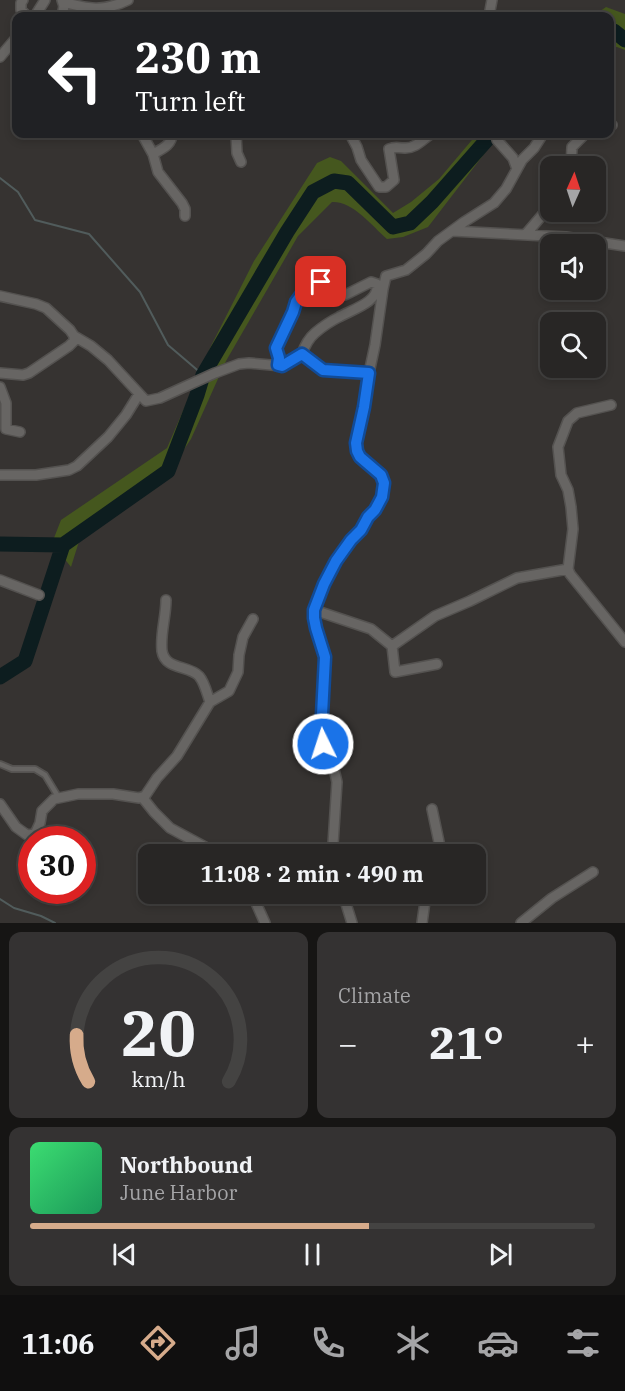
<!DOCTYPE html>
<meta charset="utf-8">
<style>
:root{--surface:#282625;--page:#343232;--text:#f1f3f6;--muted:#a5a5a7;--line:#444342;--accent:#d6ab8b}
body{margin:0;font-family:"IBM Plex Serif",serif;background:var(--page);color:var(--text);height:100vh;display:flex;flex-direction:column;font-size:22px;white-space:nowrap}
*{box-sizing:border-box;margin:0}
p{font-size:20px;color:var(--muted)}
.icon{flex:none;width:33px;height:33px;fill:none;stroke:currentColor;stroke-width:2;stroke-linecap:round;stroke-linejoin:round}
.map{position:relative;height:923px;overflow:hidden}
.sheet{display:flex;flex-direction:column;gap:9px;padding:9px;background:#161514;flex:1}
.sheet>*{flex:none}
.guide{position:absolute;left:12px;top:12px;width:602px;height:126px;border-radius:12px;box-shadow:0 3px 9px #0003,0 0 0 2px var(--line);background:#202124;color:#fff;overflow:hidden}
.needle{width:39px;rotate:3deg}
.buttons{position:absolute;left:540px;top:156px;display:grid;gap:12px}
.buttons a{display:grid;place-items:center;width:66px;height:66px;border-radius:12px;background:var(--surface);box-shadow:0 3px 9px #0003,0 0 0 2px var(--line);font-size:30px}
.speed{position:absolute;left:18px;top:826px;display:flex;gap:12px;font-size:30px;font-weight:700;text-align:center}
.speed>*{display:grid;place-content:center;width:78px;height:78px;border-radius:50%;background:var(--surface);box-shadow:0 3px 9px #0003,0 0 0 2px var(--line);line-height:1}
.speed .limit{border:9px solid #d22;background:#fff;color:#111}
.pin{position:absolute;display:grid;place-items:center;width:51px;height:51px;color:#fff;margin:-26px;border-radius:12px;box-shadow:0 3px 9px #0006}
.me{position:absolute;width:66px;margin:-33px;rotate:356deg;stroke-linejoin:round;filter:drop-shadow(0 0 4px #0008)}
.turn{display:flex;align-items:center;gap:21px;height:126px;padding:0 24px;font-size:27px}
.turn .icon{width:78px;height:78px;stroke-width:2.5}
.turn b{display:block;font-size:42px;line-height:51px}
.big{font-size:45px;font-weight:700;line-height:1.1}
.sheet .card{flex:1;display:flex;flex-direction:column;justify-content:center;gap:9px;min-width:0;padding:0 21px;border-radius:12px;background:var(--page)}
.sheet .dial{align-items:center;gap:0}
.dial svg{height:156px;overflow:visible;fill:none;stroke:var(--line);stroke-width:7;stroke-linecap:round;text-anchor:middle}
.dial text{fill:var(--text);stroke:none}
.song{display:flex;align-items:center;gap:18px}
.cover{width:72px;height:72px;border-radius:9px;background:linear-gradient(135deg,hsl(140 70% 55%),hsl(150 70% 35%))}
.played{height:6px;border-radius:3px;background:linear-gradient(90deg,var(--accent) 60%,var(--line) 60%)}
.keys{display:flex;justify-content:space-around;direction:ltr}
.heat{display:flex;justify-content:space-between;align-items:center;font-size:33px;direction:ltr}
.sheet .tiles{flex:1;display:grid;gap:9px;grid-template-columns:1fr 1fr}
.card:last-child{grid-column:span 2}
.trip{position:absolute;left:138px;top:844px;width:348px;height:60px;border-radius:12px;background:var(--surface);box-shadow:0 3px 9px #0003,0 0 0 2px var(--line);font-weight:700;line-height:60px;text-align:center}
.menu{display:flex;height:96px;justify-content:space-around;align-items:center;background:#100f0f;color:var(--muted)}
.menu .icon{width:42px;height:42px}
.menu .selected{color:var(--accent)}
.menu b{font-size:27px;color:var(--text)}
.map>svg:first-child{display:block}
.green{fill:#45571e}
.lines{fill:none;stroke-linecap:round;stroke-linejoin:round}
.stream{stroke:#515c5c;stroke-width:2}
.river{stroke:#0d1d1f;stroke-width:15}
.service-casing{stroke:#545250;stroke-width:8}
.minor-casing{stroke:#545250;stroke-width:12}
.service{stroke:#676563;stroke-width:4.5}
.minor{stroke:#676563;stroke-width:9}
.route-casing{stroke:#114b97;stroke-width:15}
.route{stroke:#1a73e8;stroke-width:10}
</style>
<div class="map">
<svg width="625" height="923" viewBox="0 0 625 923">
<rect width="100%" height="100%" fill="#363331"/>
<!-- green -->
<path class="green" d="M606 7 625 14V50L617 47H609V16H593Z
M477 134H504L491 145 428 227 403 237 387 239C372 226 353 201 332 202L298 236 226 361 191 439 162 482 81 535 71 567 52 543 61 520 167 448 211 346 254 261 317 163 330 157 341 161 393 213 411 202 439 179Z"/>
<g class="lines">
<!-- stream -->
<path class="stream" d="M0 178 18 192 35 220 89 234 140 292 168 345 202 374
M0 899 14 908 41 916 55 923"/>
<!-- river -->
<path class="river" d="M609 33 614 31 625 40
M0 544 63 545
M0 677 25 661 63 545 168 471 197 395 203 375 287 232 313 192 334 181 348 183 393 227 410 223 432 202 492 134"/>
<defs>
<path id="service" d="M0 764 12 769H35L45 775 59 798"/>
<path id="minor" d="M23 0 21 3V10L27 16
M63 2C88 9 104 12 128 0
M35 16 45 0
M62 16 64 6 62 0
M489 16 492 0
M0 57 16 38
M609 124 612 125
M142 134 153 154 158 172 182 203 185 209V216
M236 134 237 153 241 162
M350 134 357 147 361 160 379 187H386L394 180 389 149C396 146 397 148 404 148 415 149 423 139 431 134
M153 154C162 149 172 145 172 134
M571 166 572 147 585 134
M517 169 522 160 534 148 543 134
M452 231 566 237 625 246
M526 234 550 206
M0 296 36 304 46 308 70 330 74 336V341L69 346 29 373 23 375 0 373
M74 336 91 346 108 360 146 401 160 398 215 373 239 364 249 363 282 366 302 354 323 370 369 373 364 407 356 443 357 451 360 457 381 475 384 483 382 497 375 510 368 517 361 530 351 540 336 561 324 584 314 610V618L316 628 325 657 321 734 323 744 334 769 337 782 333 844 335 855
M278 365 279 358 276 348 293 312 296 302 309 284 321 282 345 295 371 282 377 284C380 302 351 310 339 317 331 321 322 327 315 333 308 339 305 345 302 354
M369 373 375 345 383 289 386 276 406 270 426 254 438 241 464 222 494 203 506 189 517 169 513 158 497 140 496 134
M0 387 6 403V429L20 432
M611 405 577 413 568 421 558 447 561 475 568 490 571 507 573 529 568 569 570 574 625 642
M0 475H36L69 470 77 466 108 437 126 415 139 394
M0 580 39 595
M166 600C166 617 160 634 162 651 165 670 189 665 199 676 205 683 207 694 210 702
M314 610 371 629 392 646 395 672 437 664
M392 646 435 616 470 601 517 578 568 569
M142 797 154 812 170 828 220 855
M0 804 16 827 27 835 35 834 40 823 42 811 54 799 78 794H113L139 798 145 796 157 778 177 756 210 702 229 691 238 672 239 655 243 637 253 619
M432 809 439 842V855
M252 894 265 923
M343 894 352 923
M422 923 426 894
M521 923 552 898 593 872"/>
</defs>
<!-- service casing -->
<use href="#service" class="service-casing"/>
<!-- minor casing -->
<use href="#minor" class="minor-casing"/>
<!-- service -->
<use href="#service" class="service"/>
<!-- minor -->
<use href="#minor" class="minor"/>
</g>
<g class="lines">
<defs>
<path id="route" d="M321 282 309 284 296 302 293 312 276 348 279 358 278 365 282 366 302 354 323 370 369 373 364 407 356 443 357 451 360 457 381 475 384 483 382 497 375 510 368 517 361 530 351 540 336 561 324 584 314 610V618L316 628 325 657 321 734 323 744"/>
</defs>
<!-- route casing -->
<use href="#route" class="route-casing"/>
<!-- route -->
<use href="#route" class="route"/>
</g>
</svg>
<div class="buttons">
<a><svg class="needle" viewBox="-14 -14 28 28"><path d="M0-13l5 13h-10z" fill="#e53935"/><path d="M0 13l5-13h-10z" fill="#a5a5a7"/></svg></a>
<a><svg class="icon" aria-label="sound" viewBox="0 0 24 24"><path d="M4 9h4l5-4v14l-5-4H4zM17 9q2 3 0 6"/></svg></a>
<a><svg class="icon" aria-label="search" viewBox="0 0 24 24"><circle cx="10" cy="10" r="6"/><path d="M15 15l6 6"/></svg></a>
</div>
<div class="speed"><div class="limit">30</div></div>
<div class="pin" style="left:321px;top:282px;background:#d93025"><svg class="icon" aria-label="arrive" viewBox="0 0 24 24"><path d="M6 21V4h12l-3 4 3 4H6"/></svg></div>
<svg class="me" style="left:323px;top:744px" viewBox="-20 -20 40 40"><circle r="17" fill="#1a73e8" stroke="#fff" stroke-width="3"/><path d="M0-11L8 9 0 5-8 9z" fill="#fff"/></svg>
<div class="trip">11:08 · 2 min · 490 m</div>
<div class="guide">
<div class="turn"><svg class="icon" aria-label="left" viewBox="0 0 24 24"><path d="M17 20v-9H6M10 6l-5 5 5 5"/></svg><div><b>230 m</b>Turn left</div></div>
</div>
</div>
<section class="sheet">
<div class="tiles">
<div class="card dial"><svg viewBox="0 0 100 80">
<path d="M14 69A42 42 0 1 1 86 69"/>
<path d="M14 69A42 42 0 0 1 8 45" stroke="#d6ab8b"/>
<text x="50" y="56" font-size="32" font-weight="700">20</text>
<text x="50" y="72" font-size="11">km/h</text>
</svg></div>
<div class="card"><p>Climate</p>
<div class="heat"><a>−</a><b class="big">21°</b><a>+</a></div>
</div>
<div class="card">
<div class="song"><i class="cover"></i><div><b>Northbound</b><p>June Harbor</p></div></div>
<div class="played"></div>
<div class="keys"><svg class="icon" aria-label="previous" viewBox="0 0 24 24"><path d="M18 5L8 12l10 7zM5 5v14"/></svg><svg class="icon" aria-label="pause" viewBox="0 0 24 24"><path d="M8 5v14M16 5v14"/></svg><svg class="icon" aria-label="next" viewBox="0 0 24 24"><path d="M6 5l10 7-10 7zM19 5v14"/></svg></div>
</div>
</div>
</section>
<nav class="menu">
<b>11:06</b>
<svg class="icon selected" aria-label="directions" viewBox="0 0 24 24"><path d="M12 3l9 9-9 9-9-9zM9 14v-3h6M13 9l2 2-2 2"/></svg>
<svg class="icon" aria-label="music" viewBox="0 0 24 24"><path d="M9 18V5l10-2v13"/><circle cx="6" cy="18" r="3"/><circle cx="16" cy="16" r="3"/></svg>
<svg class="icon" aria-label="phone" viewBox="0 0 24 24"><path d="M5 4h4l2 5-3 2q2 4 5 5l2-3 5 2v4C11 20 4 13 5 4z"/></svg>
<svg class="icon" aria-label="climate" viewBox="0 0 24 24"><path d="M12 3v18M4 7l16 10M4 17L20 7"/></svg>
<svg class="icon" aria-label="car" viewBox="0 0 24 24"><path d="M5 17H2v-5l4-1 3-4h7l3 4 3 1v5h-3M9 17h6M6 11h13"/><circle cx="7" cy="17" r="2"/><circle cx="17" cy="17" r="2"/></svg>
<svg class="icon" aria-label="filters" viewBox="0 0 24 24"><path d="M4 7h16M4 17h16"/><circle cx="9" cy="7" r="2"/><circle cx="15" cy="17" r="2"/></svg>
</nav>
